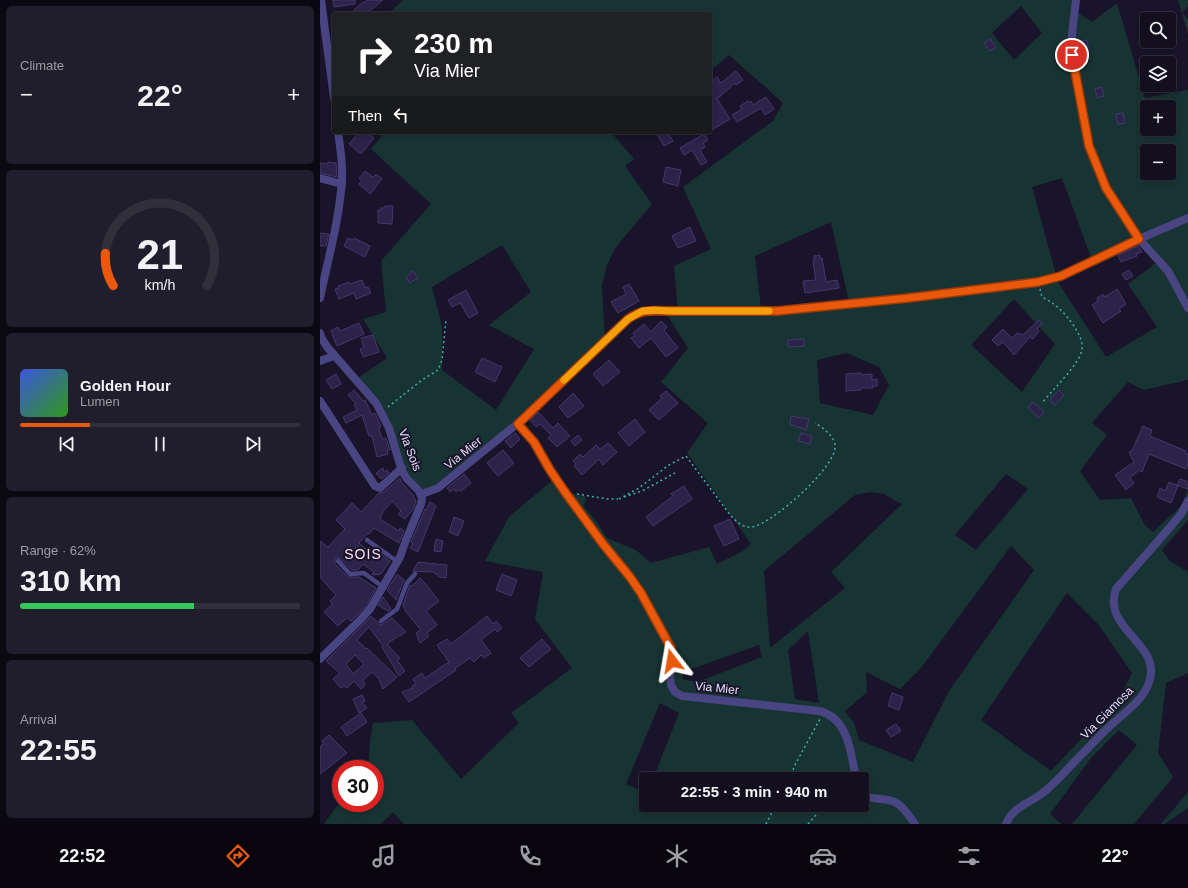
<!DOCTYPE html>
<meta charset="utf-8">
<style>
:root{--surface:#130f1f;--page:#201d2c;--text:#f1f3f6;--muted:#9d9ca4;--line:#322f3d;--accent:#ea580c}
body{margin:0;font-family:Arial,sans-serif;background:var(--page);color:var(--text);height:100vh;display:flex;flex-direction:column;font-size:15px;white-space:nowrap}
*{box-sizing:border-box;margin:0}
p{font-size:13px;color:var(--muted)}
.icon{flex:none;width:22px;height:22px;fill:none;stroke:currentColor;stroke-width:2;stroke-linecap:round;stroke-linejoin:round}
.map{position:relative;flex:1;overflow:hidden}
.panel{display:flex;flex-direction:column;gap:6px;padding:6px;background:#0a0811;width:320px}
.panel>*{flex:none}
.hud{position:absolute;left:12px;top:12px;width:380px;height:122px;border-radius:4px;box-shadow:0 2px 6px #0003,0 0 0 1px var(--line);background:#202124;color:#fff;overflow:hidden}
.tools{position:absolute;left:820px;top:12px;display:grid;gap:8px}
.tools a{display:grid;place-items:center;width:36px;height:36px;border-radius:4px;background:var(--surface);box-shadow:0 2px 6px #0003,0 0 0 1px var(--line);font-size:20px}
.speed{position:absolute;left:12px;top:760px;display:flex;gap:8px;font-size:20px;font-weight:700;text-align:center}
.speed>*{display:grid;place-content:center;width:52px;height:52px;border-radius:50%;background:var(--surface);box-shadow:0 2px 6px #0003,0 0 0 1px var(--line);line-height:1}
.speed .limit{border:6px solid #d22;background:#fff;color:#111}
.pin{position:absolute;display:grid;place-items:center;width:34px;height:34px;color:#fff;margin:-17px;border:2px solid #fff;border-radius:50%;box-shadow:0 1px 4px #0007}
.me{position:absolute;width:44px;margin:-22px;rotate:346deg;stroke-linejoin:round;filter:drop-shadow(0 0 3px #0008)}
.turn{display:flex;align-items:center;gap:14px;height:84px;padding:0 16px;font-size:18px}
.turn .icon{width:52px;height:52px;stroke-width:2.5}
.turn b{display:block;font-size:28px;line-height:34px}
.then{display:flex;align-items:center;height:38px;padding:0 16px;background:#0003;gap:8px;font-size:15px}
.big{font-size:30px;font-weight:700;line-height:1.1}
.panel .card{flex:1;display:flex;flex-direction:column;justify-content:center;gap:6px;min-width:0;padding:0 14px;border-radius:6px;background:var(--page)}
.panel .dial{align-items:center;gap:0}
.dial svg{height:104px;overflow:visible;fill:none;stroke:var(--line);stroke-width:7;stroke-linecap:round;text-anchor:middle}
.dial text{fill:var(--text);stroke:none}
.song{display:flex;align-items:center;gap:12px}
.cover{width:48px;height:48px;border-radius:6px;background:linear-gradient(135deg,hsl(230 70% 55%),hsl(110 70% 35%))}
.played{height:4px;border-radius:2px;background:linear-gradient(90deg,var(--accent) 25%,var(--line) 25%)}
.keys{display:flex;justify-content:space-around;direction:ltr}
.heat{display:flex;justify-content:space-between;align-items:center;font-size:22px;direction:ltr}
.charge{height:6px;border-radius:3px;background:linear-gradient(90deg,#34c759 62%,var(--line) 0)}
.trip{position:absolute;left:319px;top:772px;width:230px;height:40px;border-radius:4px;background:var(--surface);box-shadow:0 2px 6px #0003,0 0 0 1px var(--line);font-weight:700;line-height:40px;text-align:center}
.menu{display:flex;height:64px;justify-content:space-around;align-items:center;background:#08060c;color:var(--muted)}
.menu .icon{width:28px;height:28px}
.menu .on{color:var(--accent)}
.menu b{font-size:18px;color:var(--text)}
main{display:flex;flex:1;min-height:0}
.map>svg:first-child{display:block}
.green{fill:#183333;fill-rule:evenodd}
.building{fill:#2b2348;stroke:#453771;fill-rule:evenodd}
.lines{fill:none;stroke-linecap:round;stroke-linejoin:round}
.path{stroke:#40b0ac;stroke-width:1.5;stroke-dasharray:2 3;stroke-linecap:butt}
.service{stroke:#494583;stroke-width:4.5}
.minor{stroke:#494583;stroke-width:8}
.tertiary{stroke:#494583;stroke-width:8}
.route-casing{stroke:#983908;stroke-width:10}
.route{stroke:#ea580c;stroke-width:7}
.slow{stroke:#f59e0b;stroke-width:7}
.labels{text-anchor:middle;stroke-width:4;stroke-linejoin:round;paint-order:stroke}
.street-label{font-size:12px;fill:#e4e0fb;stroke:#191429}
.quarter-label{font-size:14px;letter-spacing:1px;fill:#fce2f2;stroke:#191429}
</style>
<main>
<section class="panel">
<div class="card"><p>Climate</p>
<div class="heat"><a>−</a><b class="big">22°</b><a>+</a></div>
</div>
<div class="card dial"><svg viewBox="0 0 100 80">
<path d="M14 69A42 42 0 1 1 86 69"/>
<path d="M14 69A42 42 0 0 1 8 44" stroke="#ea580c"/>
<text x="50" y="56" font-size="32" font-weight="700">21</text>
<text x="50" y="72" font-size="11">km/h</text>
</svg></div>
<div class="card">
<div class="song"><i class="cover"></i><div><b>Golden Hour</b><p>Lumen</p></div></div>
<div class="played"></div>
<div class="keys"><svg class="icon" aria-label="previous" viewBox="0 0 24 24"><path d="M18 5L8 12l10 7zM5 5v14"/></svg><svg class="icon" aria-label="pause" viewBox="0 0 24 24"><path d="M8 5v14M16 5v14"/></svg><svg class="icon" aria-label="next" viewBox="0 0 24 24"><path d="M6 5l10 7-10 7zM19 5v14"/></svg></div>
</div>
<div class="card"><p>Range · 62%</p><b class="big">310 km</b><div class="charge"></div></div>
<div class="card"><p>Arrival</p><b class="big">22:55</b></div>
</section>
<div class="map">
<svg width="868" height="824" viewBox="0 0 868 824">
<rect width="100%" height="100%" fill="#191429"/>
<!-- green -->
<path class="green" d="M83 0H753L752 9 772 22 797 3 825 98 868 90V380L824 390 808 382 772 423 787 435 760 471 780 500 811 498 824 524 833 532 862 505 868 489V520L842 550 850 561 868 572V673L846 683 838 753 853 777 814 824H752L817 745 799 730 771 758 730 814 741 824H84L73 812 61 824H4L21 800V803H55V769H48L50 741 53 723 92 720 141 779 199 723 191 713 252 668 215 619 223 572 165 561 189 517 234 479 244 493 266 496 264 507 275 519 287 538 316 550 331 563 389 547 397 564 423 551 431 544 367 453 388 423 341 382 368 348 346 313H358L354 266 391 249 363 187 453 121 463 103 409 55 390 71V14H68ZM701 6 722 33 694 60 672 33ZM827 107H849V129H827ZM827 151H849V173H827ZM742 178 774 266 825 242 836 263 808 284 837 327 786 357 738 282 712 187ZM511 222 529 302 465 308H441L435 256ZM694 299 735 344 702 392 651 345ZM527 353 559 367 569 385 553 415 500 403 497 360ZM686 474 708 489 656 550 635 535ZM550 492 564 494 582 504 511 572 525 588 450 648 444 571 535 495ZM691 546 714 570 629 691 593 762 539 740 534 723 525 711 547 692 546 672 580 689 601 668ZM747 593 778 624 812 673 799 699 731 771 661 720ZM488 631 499 703 475 699 468 650ZM439 645 442 657 377 682 363 679V672ZM340 703 359 713 333 779H542V805H326V793L306 784Z
M858 0H868V6L862 13 868 19V34Z
M65 132H291L314 159 305 166 332 204 296 247 287 265 282 285 285 344 118 490 100 494 79 468 64 420 35 380 67 358 43 319 66 312 61 261 111 204 51 149ZM182 245 211 292 169 325 214 349 176 410 122 370V326L112 287Z
M868 792V808L845 824H841Z"/>
<!-- building -->
<path class="building" d="M13 0H35V4L14 7Z
M47 0H63L46 14H37L34 10 43 2 44 3Z
M670 39 676 47 670 51 664 43Z
M767 40 769 51 762 52 760 42Z
M416 71 423 80 416 85 415 83 397 99 410 119 390 131V83L397 77 401 83Z
M782 87 784 96 777 98 775 89Z
M446 97 454 109 445 115 441 108 417 122 412 115 422 109 420 106 428 101 429 103 431 101 433 105Z
M803 113 805 123 798 124 796 114Z
M39 132H46L54 138 41 154 29 144Z
M336 132H347L353 141 344 146Z
M384 134 388 140 383 143 385 147 380 150 387 162 381 165 372 150 364 155 360 148Z
M8 162 16 163 17 177 0 173V163L8 164Z
M346 167 361 170 358 186 343 182Z
M45 171 53 177 56 174 62 179 50 194 39 184 42 180 39 178Z
M65 206H73L72 224 58 223V210H61V208H65Z
M370 227 376 241 358 248 352 236Z
M0 233 9 234 6 246H0Z
M28 238 33 240 34 238 50 246 45 257 24 246Z
M818 246 822 252 816 254 817 256 801 262 798 255Z
M500 255V258H502L506 282 517 280 519 288 485 293 483 281 496 280 493 262H494V256Z
M809 270 813 276 806 280 802 274Z
M93 271 98 278 90 283 86 277Z
M42 280 45 288 48 287 51 293 36 299 34 293 19 299 15 289 19 288 18 286 29 282 30 284Z
M309 284 319 301 298 313 291 302 306 294 303 287Z
M797 289 806 304 799 309 801 311 783 323 772 305 778 301 777 298 783 294 785 297Z
M146 290 158 313 149 318 140 303 132 307 128 300Z
M719 320 722 323 717 329 719 331 713 339 710 337 694 355 683 342 678 346 672 340 683 329 692 338 697 333 698 335 700 333 703 335Z
M341 321 347 327 344 330 358 348 346 357 331 338 319 348 311 338 315 336 313 333 324 324 331 332Z
M39 323 44 334 17 346 11 331 18 327 20 331Z
M53 335 59 352 43 357 40 349 44 348 41 338Z
M484 339V346L468 347V340Z
M162 358 182 367 175 382 155 372Z
M289 360 300 372 283 386 273 374Z
M541 373V375L552 374V380L557 379V386H552L553 388H541V390L526 391V374Z
M16 374 21 384 12 389 6 380Z
M34 390 43 401 45 400 52 415 55 413 61 426 59 428 62 439 66 438 70 450H67L68 454 57 457 52 436H49L42 415 26 423 23 417 37 410 34 405 36 404 28 395Z
M739 390 744 395 735 405 730 400Z
M346 391 358 403 339 420 329 410 342 398 340 396Z
M253 393 264 406 248 418 239 407Z
M713 402 724 411 719 418 708 408Z
M218 412 233 428 238 423 250 436 237 447 228 438 231 435 220 424 216 427 210 420Z
M471 416 489 419 486 430 470 424Z
M315 419 325 432 309 446 298 433Z
M823 426 832 430 830 436 866 451 865 453 868 454V464L866 469 829 454 822 472 819 470 810 478 814 483 806 490 795 475 814 462 809 452 812 451Z
M195 433 200 439 191 448 185 441Z
M481 433 492 436 490 444 478 441Z
M258 435 262 440 255 446 251 441Z
M288 443 297 452 283 465 279 459 262 475 254 466 256 464 253 461 260 454 263 457 276 445 280 449Z
M183 450 194 463 178 476 167 463Z
M63 468 64 472 67 470 69 473 61 479 56 473Z
M144 474 151 483 141 491 138 490 136 492 134 489 130 492 127 488Z
M80 478 81 482 94 496 93 497 96 500 94 508 85 519 78 514 81 511 72 501 63 512 60 519 79 531 80 528 84 531 79 543 54 528 49 534 48 533 39 543 55 557 58 552 70 561 61 574 53 575 52 574 54 572 43 564 38 570H32L19 558 17 557 15 560V564L28 577H39L56 588 46 606 31 621 27 618 18 626 4 612 13 604 10 601 16 595 0 577V541L8 547 25 529 16 520 32 503 41 512 59 493 64 492Z
M860 479 868 482V489L857 485Z
M849 482 858 486 851 503 837 497 840 488 845 491Z
M364 486 372 499 333 526 326 517 353 496 351 494Z
M110 502 116 506 98 552 90 548 93 544 91 542 105 509 106 510Z
M134 517 144 521 138 536 129 532Z
M410 519 419 539 404 546 394 526Z
M116 539 123 541 121 552 114 551Z
M98 562 127 565 126 578 120 577 113 572 93 571Z
M77 574 84 580 76 600 67 590Z
M182 574 197 580 191 596 176 590Z
M100 578 110 589V590L119 601 106 611 117 625 107 633 109 636 100 643 96 633 101 630 86 612 83 605 90 585 92 586Z
M63 597 71 609 68 611 58 605Z
M51 616 61 625 72 618 86 632 80 636V635L67 644 80 658 77 660 85 671 79 676 62 647 63 646 49 627 37 640 46 649 47 648 77 677 63 689 59 679 52 672 43 680 45 685 41 689 34 681 27 688 24 686 21 688 13 679 20 673 6 661ZM35 655 44 664 33 674 26 664Z
M167 616 173 624 176 621 182 628 177 632 175 629 161 640 171 653 164 658 161 655 154 662 150 658 135 668 136 670 89 702 82 692 93 688 92 686 96 684 93 679 102 673 105 678 129 662 117 645 127 639 131 644Z
M222 639 231 649 209 667 200 658Z
M572 693 583 697 579 710 568 706Z
M42 695 45 701 42 702 47 708 39 713 33 699Z
M41 713 47 722 27 736 21 727Z
M576 724 581 731 571 737 566 730Z
M9 735 27 753 0 774V747L4 743 2 741Z"/>
<g class="lines">
<!-- path -->
<path class="path" d="M720 289 722 297C736 304 745 313 754 326 758 333 763 340 762 349 761 363 732 390 722 403
M68 407 102 380 118 370 122 360 126 319
M257 494 288 499H298
M304 497 322 491 355 473
M299 499 319 488 349 465 366 456 411 516C417 522 423 528 432 527 452 524 518 466 515 445 514 436 502 427 495 423
M469 779 476 763 500 719
M446 824 456 805
M488 824 505 805"/>
<!-- service -->
<path class="service" d="M47 540 78 562
M18 561 30 574 44 573 63 587
M61 621 77 609 87 583 95 574"/>
<!-- minor -->
<path class="minor" d="M756 0 752 34V55L769 146 786 188 819 239 848 271 868 308
M0 178 22 184
M0 361 14 356
M0 401 55 486 60 488 82 468
M197 424 214 441 230 470 245 492 283 544 310 577 321 593 351 648 352 661 350 678 351 685 355 692 362 696 499 711C529 718 531 754 536 779
M542 796C548 798 554 798 561 799 580 800 584 809 595 824
M686 824C693 806 711 803 724 792 737 781 751 765 763 753 772 744 781 734 791 725 804 713 821 702 828 685 846 644 781 631 796 589L852 525 861 514 868 501"/>
<!-- tertiary -->
<path class="tertiary" d="M1 0 14 98
M0 298C8 259 20 218 22 178 23 163 20 147 18 132
M0 333 2 339 8 348 56 403 69 428 82 471 87 479 99 491 102 498 101 504 86 540 80 557 50 609 40 620 0 659
M102 494 118 488 197 424 308 319C324 308 333 311 350 311H457L588 298 718 282 741 276 819 239 868 218"/>
</g>
<g class="lines">
<defs>
<path id="route" d="M352 661 351 648 321 593 310 577 283 544 245 492 230 470 214 442 198 424 308 319C324 308 333 311 350 311H457L588 298 718 282 741 276 819 239 786 188 769 146 752 55"/>
</defs>
<!-- route casing -->
<use href="#route" class="route-casing"/>
<!-- route -->
<use href="#route" class="route"/>
<!-- slow -->
<path class="slow" d="M244 380 308 319 322 311 334 310 350 311H449"/>
</g>
<g class="labels">
<!-- street labels -->
<g class="street-label">
<text transform="translate(90 450) rotate(69)" y="4">Via Sois</text>
<text transform="translate(143 453) rotate(-39)" y="4">Via Mier</text>
<text transform="translate(397 688) rotate(6)" y="4">Via Mier</text>
<text transform="translate(787 713) rotate(-45)" y="4">Via Giamosa</text>
</g>
<!-- quarter labels -->
<g class="quarter-label">
<text x="43" y="559">SOIS</text>
</g>
</g>
</svg>
<div class="tools">
<a><svg class="icon" aria-label="search" viewBox="0 0 24 24"><circle cx="10" cy="10" r="6"/><path d="M15 15l6 6"/></svg></a>
<a><svg class="icon" aria-label="layers" viewBox="0 0 24 24"><path d="M12 4l9 5-9 5-9-5zM3 14l9 5 9-5"/></svg></a>
<a>+</a>
<a>−</a>
</div>
<div class="speed"><div class="limit">30</div></div>
<div class="pin" style="left:752px;top:55px;background:#d93025"><svg class="icon" aria-label="arrive" viewBox="0 0 24 24"><path d="M6 21V4h12l-3 4 3 4H6"/></svg></div>
<svg class="me" style="left:352px;top:661px" viewBox="-20 -20 40 40"><path d="M0-17L14 15 0 8-14 15z" fill="#ea580c" stroke="#fff" stroke-width="4"/></svg>
<div class="trip">22:55 · 3 min · 940 m</div>
<div class="hud">
<div class="turn"><svg class="icon" aria-label="right" viewBox="0 0 24 24"><path d="M7 20v-9h11M14 6l5 5-5 5"/></svg><div><b>230 m</b>Via Mier</div></div>
<div class="then">Then<svg class="icon" aria-label="left" viewBox="0 0 24 24"><path d="M17 20v-9H6M10 6l-5 5 5 5"/></svg></div>
</div>
</div>
</main>
<nav class="menu">
<b>22:52</b>
<svg class="icon on" aria-label="directions" viewBox="0 0 24 24"><path d="M12 3l9 9-9 9-9-9zM9 14v-3h6M13 9l2 2-2 2"/></svg>
<svg class="icon" aria-label="music" viewBox="0 0 24 24"><path d="M9 18V5l10-2v13"/><circle cx="6" cy="18" r="3"/><circle cx="16" cy="16" r="3"/></svg>
<svg class="icon" aria-label="phone" viewBox="0 0 24 24"><path d="M5 4h4l2 5-3 2q2 4 5 5l2-3 5 2v4C11 20 4 13 5 4z"/></svg>
<svg class="icon" aria-label="climate" viewBox="0 0 24 24"><path d="M12 3v18M4 7l16 10M4 17L20 7"/></svg>
<svg class="icon" aria-label="car" viewBox="0 0 24 24"><path d="M5 17H2v-5l4-1 3-4h7l3 4 3 1v5h-3M9 17h6M6 11h13"/><circle cx="7" cy="17" r="2"/><circle cx="17" cy="17" r="2"/></svg>
<svg class="icon" aria-label="filters" viewBox="0 0 24 24"><path d="M4 7h16M4 17h16"/><circle cx="9" cy="7" r="2"/><circle cx="15" cy="17" r="2"/></svg>
<b>22°</b>
</nav>
